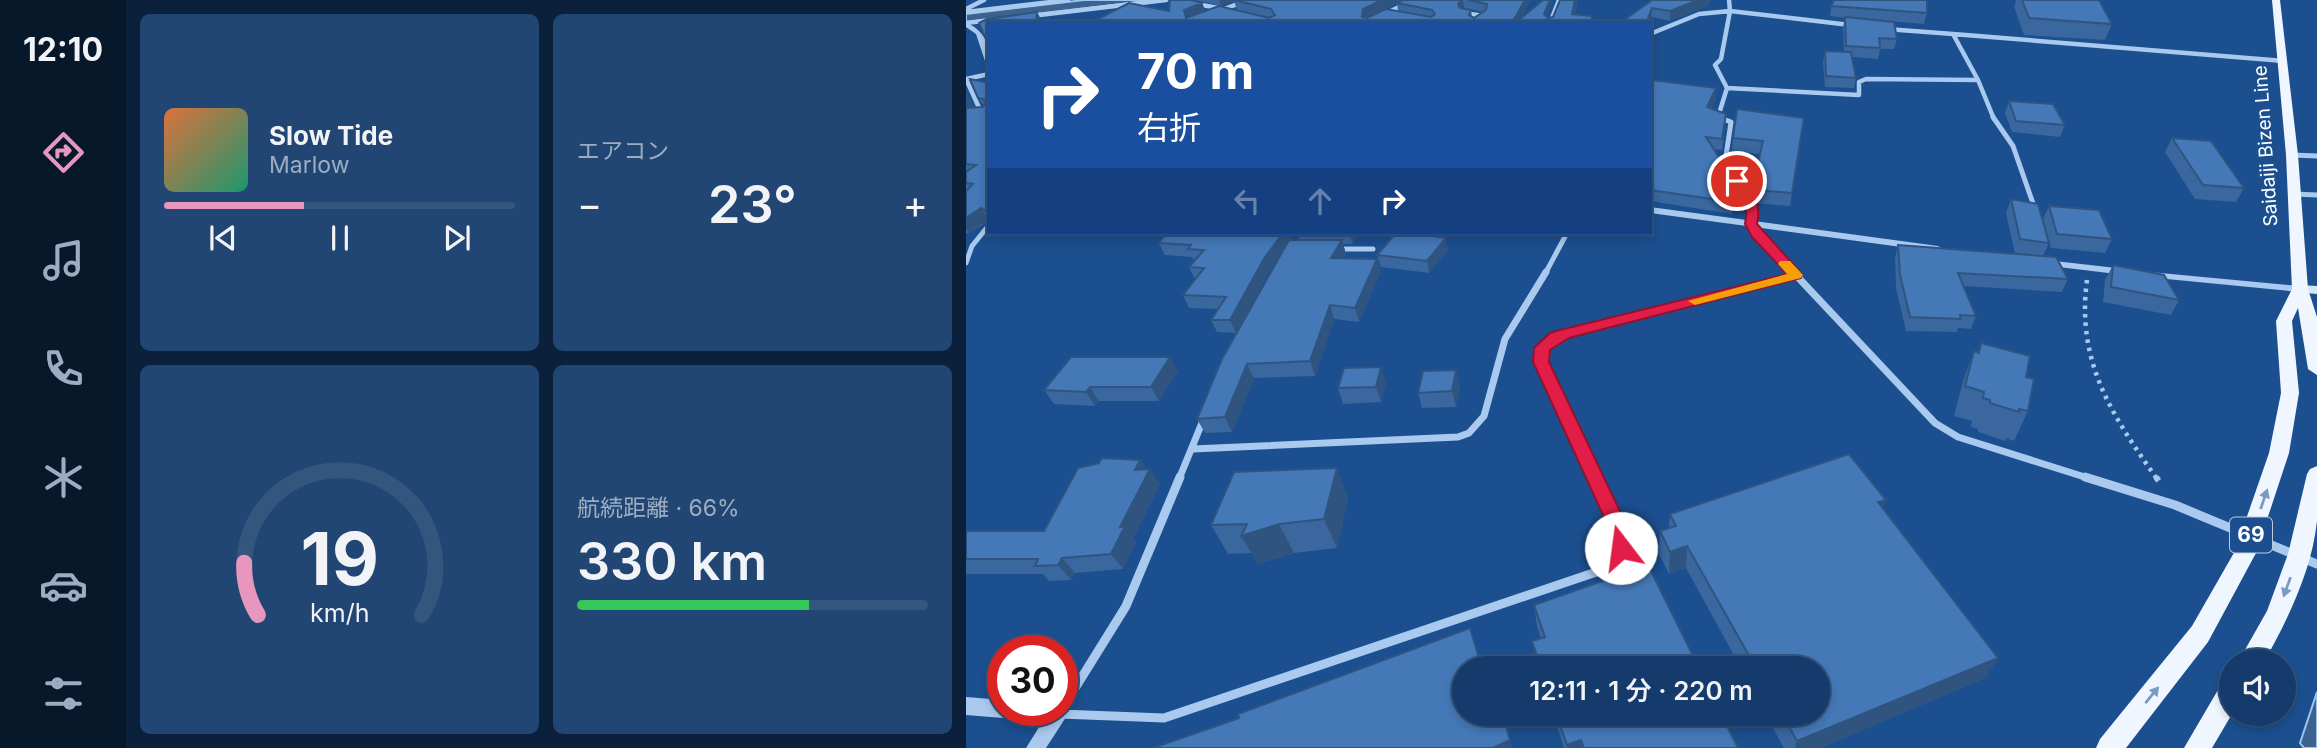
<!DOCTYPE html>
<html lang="ja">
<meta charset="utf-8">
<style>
:root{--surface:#143b6b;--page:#214673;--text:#f1f3f6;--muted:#9dadc1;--line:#33557e;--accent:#e797bd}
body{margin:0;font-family:Inter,"Noto Sans JP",sans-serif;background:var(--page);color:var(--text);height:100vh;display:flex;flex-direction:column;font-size:26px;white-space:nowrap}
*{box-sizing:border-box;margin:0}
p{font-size:23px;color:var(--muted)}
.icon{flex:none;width:38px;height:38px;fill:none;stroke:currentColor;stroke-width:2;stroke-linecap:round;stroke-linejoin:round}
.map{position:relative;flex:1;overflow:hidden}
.drawer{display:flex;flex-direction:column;gap:14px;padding:14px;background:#0b203b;width:840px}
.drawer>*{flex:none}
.banner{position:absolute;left:21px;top:21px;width:665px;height:214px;border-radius:0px;box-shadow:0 4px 10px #0003,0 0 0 2px var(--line);background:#1a4fa0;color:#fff;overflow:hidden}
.tools{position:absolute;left:1253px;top:649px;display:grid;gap:14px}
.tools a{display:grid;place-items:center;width:77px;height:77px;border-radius:50%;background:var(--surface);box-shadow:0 4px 10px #0003,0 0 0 2px var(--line);font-size:35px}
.speed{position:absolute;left:21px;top:635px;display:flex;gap:14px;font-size:35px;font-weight:700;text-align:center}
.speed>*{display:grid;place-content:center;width:91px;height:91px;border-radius:50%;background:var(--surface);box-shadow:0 4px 10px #0003,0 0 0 2px var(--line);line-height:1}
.speed .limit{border:10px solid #d22;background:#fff;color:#111}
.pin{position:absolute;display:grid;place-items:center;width:60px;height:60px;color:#fff;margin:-30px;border:4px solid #fff;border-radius:50%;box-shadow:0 2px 7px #0007}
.me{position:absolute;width:77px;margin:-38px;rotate:345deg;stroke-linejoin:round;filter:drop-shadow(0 0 5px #0008)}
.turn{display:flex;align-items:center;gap:24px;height:147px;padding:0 35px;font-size:32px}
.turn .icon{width:91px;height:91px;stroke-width:2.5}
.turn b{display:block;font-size:49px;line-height:60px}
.lanes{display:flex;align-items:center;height:66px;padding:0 35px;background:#0003;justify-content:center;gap:35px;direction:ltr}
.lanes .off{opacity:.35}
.big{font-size:52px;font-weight:600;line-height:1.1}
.drawer .tile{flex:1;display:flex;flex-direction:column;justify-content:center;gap:10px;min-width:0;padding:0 24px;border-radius:10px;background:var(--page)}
.drawer .dial{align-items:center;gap:0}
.dial svg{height:182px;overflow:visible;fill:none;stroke:var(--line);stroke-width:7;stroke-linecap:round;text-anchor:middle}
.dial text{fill:var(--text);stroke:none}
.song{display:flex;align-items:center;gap:21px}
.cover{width:84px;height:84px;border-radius:10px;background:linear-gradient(135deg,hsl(20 70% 55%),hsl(160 70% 35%))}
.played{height:7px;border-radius:4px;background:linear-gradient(90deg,var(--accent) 40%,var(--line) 40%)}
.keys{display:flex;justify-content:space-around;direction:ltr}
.heat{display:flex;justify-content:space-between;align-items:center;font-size:38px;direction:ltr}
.charge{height:10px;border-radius:5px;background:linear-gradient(90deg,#34c759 66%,var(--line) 0)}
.drawer .tiles{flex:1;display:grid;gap:14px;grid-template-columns:repeat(2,1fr)}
.trip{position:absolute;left:486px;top:656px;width:378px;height:70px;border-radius:35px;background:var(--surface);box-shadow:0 4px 10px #0003,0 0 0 2px var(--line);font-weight:600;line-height:70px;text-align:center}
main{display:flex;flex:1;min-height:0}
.menu{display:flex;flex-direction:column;width:126px;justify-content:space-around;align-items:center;background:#08182b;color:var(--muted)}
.menu .icon{width:49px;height:49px}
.menu .selected{color:var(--accent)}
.menu b{font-size:32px;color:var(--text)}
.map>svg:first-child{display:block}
.water{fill:#3c6290;stroke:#9cc4f0;stroke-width:2}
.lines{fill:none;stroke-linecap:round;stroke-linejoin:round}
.path-far1{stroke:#a9c9ee;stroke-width:4.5;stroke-dasharray:3.5 5;stroke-linecap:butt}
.path{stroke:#a9c9ee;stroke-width:6;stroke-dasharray:4.5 7;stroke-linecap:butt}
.minor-far3{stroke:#a9c9ee;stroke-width:4.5}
.minor-far2{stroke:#a9c9ee;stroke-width:5}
.minor-far1{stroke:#a9c9ee;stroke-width:7}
.minor{stroke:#a9c9ee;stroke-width:9}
.tertiary{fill:#a9c9ee;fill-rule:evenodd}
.secondary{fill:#d6e6fa;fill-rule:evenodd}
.primary{fill:#f0f6ff;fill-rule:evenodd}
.wall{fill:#3a679d;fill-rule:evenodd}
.shaded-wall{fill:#305480}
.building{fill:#4478b7;stroke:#305480;stroke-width:2}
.oneway{fill:#7b9ac1}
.route{fill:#e11d48;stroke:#92132f;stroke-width:2}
.slow{fill:#f59e0b}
.labels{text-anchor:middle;stroke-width:7;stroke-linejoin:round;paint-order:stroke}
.far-street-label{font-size:19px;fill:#fff;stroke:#1b4f8f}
.shield{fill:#1b4f8f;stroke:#bbcadd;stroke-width:2}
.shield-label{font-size:21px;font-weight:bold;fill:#fff}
</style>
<main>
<nav class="menu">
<b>12:10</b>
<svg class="icon selected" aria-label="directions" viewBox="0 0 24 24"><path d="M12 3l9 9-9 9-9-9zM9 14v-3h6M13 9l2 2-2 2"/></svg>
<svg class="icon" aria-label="music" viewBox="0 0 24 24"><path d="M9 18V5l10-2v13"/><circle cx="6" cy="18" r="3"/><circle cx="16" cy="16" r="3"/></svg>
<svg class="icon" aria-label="phone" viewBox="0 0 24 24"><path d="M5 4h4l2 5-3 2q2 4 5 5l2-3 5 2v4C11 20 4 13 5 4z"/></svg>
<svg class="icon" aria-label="climate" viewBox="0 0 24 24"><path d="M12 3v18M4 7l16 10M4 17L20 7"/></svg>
<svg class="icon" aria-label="car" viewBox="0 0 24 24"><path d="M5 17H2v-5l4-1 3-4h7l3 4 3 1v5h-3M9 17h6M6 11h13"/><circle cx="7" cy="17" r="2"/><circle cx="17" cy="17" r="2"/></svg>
<svg class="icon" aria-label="filters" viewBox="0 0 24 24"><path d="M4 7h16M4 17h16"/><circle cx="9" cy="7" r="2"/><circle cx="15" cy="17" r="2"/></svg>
</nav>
<section class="drawer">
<div class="tiles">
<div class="tile">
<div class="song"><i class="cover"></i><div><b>Slow Tide</b><p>Marlow</p></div></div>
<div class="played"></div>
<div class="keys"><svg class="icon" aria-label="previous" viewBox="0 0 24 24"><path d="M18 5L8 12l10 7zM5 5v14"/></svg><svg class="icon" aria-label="pause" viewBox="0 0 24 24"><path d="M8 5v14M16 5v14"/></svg><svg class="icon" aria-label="next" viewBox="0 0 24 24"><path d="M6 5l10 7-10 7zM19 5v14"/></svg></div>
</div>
<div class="tile"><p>エアコン</p>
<div class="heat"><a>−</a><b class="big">23°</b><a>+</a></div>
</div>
<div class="tile dial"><svg viewBox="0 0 100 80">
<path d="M14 69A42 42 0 1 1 86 69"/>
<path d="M14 69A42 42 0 0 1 8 46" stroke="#e797bd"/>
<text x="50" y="56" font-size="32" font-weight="700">19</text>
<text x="50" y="72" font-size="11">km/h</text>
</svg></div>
<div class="tile"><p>航続距離 · 66%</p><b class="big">330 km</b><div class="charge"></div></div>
</div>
</section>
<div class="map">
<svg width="1351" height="748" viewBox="0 0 1351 748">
<rect width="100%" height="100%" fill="#1b4f8f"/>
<!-- water -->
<path class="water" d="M118 0H190L0 22V14Z
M1351 692V748H1338L1334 743Z"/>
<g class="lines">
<!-- path-far1 -->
<path class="path-far1" d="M1121 280C1110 362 1146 415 1191 479"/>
<!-- path -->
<path class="path" d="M1190 477 1195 484"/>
<!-- minor-far3 -->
<path class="minor-far3" d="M210 0 257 9
M763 0 764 11 884 25
M0 9 18 0
M253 11 282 0
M0 12 102 0
M498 13 518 16 509 23
M65 16 200 0
M0 23 25 20
M401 23 447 0
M584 23 593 0
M920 29 987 34 1012 80 1028 119
M684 34 733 14 764 11 755 59 749 65 761 88
M987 34 1318 61
M15 112 0 79 23 74
M756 119 752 117 761 88 893 95V82L900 79 1012 80"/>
<!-- minor-far2 -->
<path class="minor-far2" d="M752 117 765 122 760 156 783 197 785 224 829 274
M1027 117 1047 146 1070 212
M1326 155 1351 156
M1328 194 1351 195
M370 249H407
M0 263 6 246 23 225
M579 274 601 233"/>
<!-- minor-far1 -->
<path class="minor-far1" d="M827 272 969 423 992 437 1125 479
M227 449 492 437 503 433 518 416 539 339 580 272
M213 479 238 418
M630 479 575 362 576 348 599 334 830 275"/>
<!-- minor -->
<path class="minor" d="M1119 477 1209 505 1351 564
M96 709 160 606 214 477
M94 714 198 718 642 568C668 538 643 507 629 477"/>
<!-- tertiary -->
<path class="tertiary" d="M0 22C19 32 23 42 23 63L19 61 10 34 0 27Z
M684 207 972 246 977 249 972 252 684 213Z
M1080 260 1159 269 1164 272 1159 275 1076 265V261Z
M1184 272 1334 286 1339 289 1334 292 1180 277 1179 275Z
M0 697 37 700V710H45L43 715 37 718 0 715Z
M96 706 99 708 102 714 80 748H60L77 721 52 716 49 710H96Z"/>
<!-- secondary -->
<path class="secondary" d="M1334 285 1351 286V294L1330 292 1328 289 1330 286Z"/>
<!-- primary -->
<path class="primary" d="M1306 0H1314L1332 155 1342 289 1351 317V375L1342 369 1332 308 1326 321 1333 393 1323 453 1290 553 1242 642 1160 748H1130L1134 739 1226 626 1269 551 1303 453 1315 393 1310 321 1326 289 1320 155Z
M1351 466C1351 484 1351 503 1351 521 1346 570 1322 619 1298 662H1272L1301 611 1322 554 1341 474 1344 469Z
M1265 680 1266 714 1246 748H1218L1256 683Z"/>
</g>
<!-- wall -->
<path class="wall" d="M229 0H437L401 18 432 11 431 3 437 0H564L555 18 581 17 582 18 587 17 594 0H612L609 14 626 16V23H124L203 11 236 3 239 11 304 17 271 10 268 1 255 6ZM498 8 517 12 508 18 506 17 505 10Z
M686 0H745L741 6 704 21 685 17 684 23Z
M1050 0H1133L1146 24 1139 40 1058 35 1048 7Z
M865 6 961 13 958 24 886 18 931 39 928 49H914L912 59 886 57 890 78 888 88 859 87 857 62 859 51 878 52 877 27 879 18 864 16Z
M23 23V44L18 35Z
M684 81 750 99 745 109 759 125 756 150 748 149 774 190 773 202 767 201 766 214 684 201Z
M23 83V221L3 233H0V91L8 108 18 107 12 98Z
M1043 101 1099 125 1094 137 1046 132 1039 113Z
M838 118 824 206 789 203 787 193 788 180 794 154 766 151 767 138Z
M1206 138 1278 188 1270 202 1229 199 1199 152Z
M1045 199 1083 243 1077 256 1102 279 1096 292 998 286 1010 316 1005 329 992 328 991 332 940 331 930 288 929 258 932 245 1049 254 1040 213Z
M1083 206 1146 239 1139 253 1085 248 1077 219Z
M331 233H393L387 244H377L380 254 378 259H411L414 273 393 322 368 319 349 376 288 378 266 432 239 433 231 419 317 251 304 269 270 333 251 332 245 320 253 309 223 308 217 295 229 279 223 267 228 261 226 257 199 255 193 243 334 240Z
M404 233H446L482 250 463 273 415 267 411 255 429 234Z
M1147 265 1213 300 1205 315 1137 302 1139 280Z
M1015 343 1060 377 1062 411 1048 441 1040 438 1039 441 1012 432V429L1005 427 1006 421 988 416 997 381 1008 351 1012 352Z
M212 371 193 401H133L129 406 88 404 78 390Z
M420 382 415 402 377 404 372 388Z
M494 385 490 407 456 408 452 393Z
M174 460 180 469 194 484 167 538 170 542 157 569 109 573 105 580 83 581 77 574H0V531H78Z
M382 497 371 548 328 553 292 564 286 553 262 554 245 525Z
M917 508 1032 658 1019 678 854 748H818L799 714H852V668H775L720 568 703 574 693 554 694 531 703 528 704 514Z
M568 605 733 668H572L566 641 575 638 571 627Z
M587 714H755L772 748H598Z"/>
<!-- shaded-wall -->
<path class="shaded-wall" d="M253 0H271L255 6Z
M416 0H437L399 19 396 17 397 9Z
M496 0H497L498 8 493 13 492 4Z
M559 0H564L552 23H546Z
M584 0 587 1 579 23 578 14Z
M609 0H612L607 23 606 14Z
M732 0H745L741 6 704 21V11Z
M236 3 240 12 222 23 218 10Z
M686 8 685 17 684 23H680Z
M71 12 77 23H70Z
M750 88V99L740 118 741 107Z
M0 91 9 110 0 112Z
M15 208 22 220 3 233 0 229V218Z
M317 233H330L304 269 270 333 264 320 299 257Z
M383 233H393L387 244Z
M480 238 482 250 463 273 461 261Z
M376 240 380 254 370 272 365 258Z
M411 259 414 273 393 322 389 308Z
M364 305 368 319 349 376 344 361Z
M204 357 212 371 193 401 185 387Z
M281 364 288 378 266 432 259 417Z
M415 367 420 382 415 402 410 387Z
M490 370 494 385 490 407 486 391Z
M124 387 133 401 129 406 120 392Z
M174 460 182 472 184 469 194 484 167 538 170 542 157 569 145 554 154 527 169 470Z
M371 468 382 497 371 548 358 519Z
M920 500 912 522V502Z
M313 524 328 553 292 564 275 536Z
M721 546 720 568 703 574 704 552Z
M96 558 109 573 105 580 92 565Z
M1032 658 1019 678 854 748H829L831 741Z
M544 740 546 748H527Z
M615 740 616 748H601V745Z"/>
<!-- building -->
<path class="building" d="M204 0H225L236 3 218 10 220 18 253 6 303 18 309 15 305 9 268 0H416L397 9 396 17 401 18 420 9 465 17 469 14 466 10 431 3 437 0H496L492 4 494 8 505 10 503 15 508 18 520 10 521 4 502 0H559L546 23H124L163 3 203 11Z
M577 0H584L578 14 582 18 587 17 594 0H609L606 14 626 16 625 23H549Z
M686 0H732L704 11 686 8 680 23H654Z
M868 0H961V13L865 6Z
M1056 0H1133L1146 24 1063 18Z
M71 12 70 23H23V37L18 35 13 23 21 19Z
M879 17 928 22 931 39 913 38 914 48 880 46Z
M859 51 885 52 890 78 860 76Z
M4 79 23 83V216H20V211L15 208 0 218V191L7 184 0 183V172L10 165 0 164V108L17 107 21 100 12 98Z
M686 80 750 88 741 107 760 114 756 139 740 137 774 190 764 189 767 202 684 190 686 186 684 185V81Z
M1043 101 1087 104 1099 125 1050 121Z
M771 109 838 118 826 193 790 190 788 180 797 141 767 138Z
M1206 138 1245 141 1278 188 1237 185Z
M1045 199 1072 204 1083 243 1054 239Z
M1083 206 1133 210 1146 239 1091 234Z
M201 233H317L299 257 264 320H245L260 297 217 295 238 268 223 267 238 250 222 249 225 245 193 243Z
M430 233H446L480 238 461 261 411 255Z
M323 240H376L365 258 411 259 389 308 364 305 344 361 281 364 259 417 231 419 256 359Z
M932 245 1090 257 1102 279 992 273 1010 316 994 315 995 319 944 317 934 275Z
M1147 265 1198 275 1213 300 1145 287Z
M1015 343 1064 356 1060 377 1068 379 1062 411 1053 409V412L1024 403V400L1017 398 1018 392 999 386 1008 351 1013 353Z
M105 357H204L185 387H124L120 392 78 390Z
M415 367 410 387 372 388 378 368Z
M490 370 486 391 452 393 457 371Z
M883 454 920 500 912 502 1032 658 831 741 816 714H852V668H790L721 546 704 552 694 531 710 526 704 514Z
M136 458 174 460 169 470 184 469 154 527 159 526 145 554 96 558 92 565 69 566 72 559H0V531H78L112 468 133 463Z
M371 468 358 519 313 524 275 536 281 524 245 525 268 472Z
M682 565 733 668H575L566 641 579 637 568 605Z
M504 628 516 668H499V714H529L531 722 538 719 544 740 527 748H187L273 718 272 714Z
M590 714H755L772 748H618L615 740 601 745Z"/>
<!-- one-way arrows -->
<defs><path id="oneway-solid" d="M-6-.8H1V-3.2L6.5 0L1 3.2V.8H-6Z" transform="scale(1.75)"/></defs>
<g class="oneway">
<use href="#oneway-solid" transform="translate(1298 499) rotate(-71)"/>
<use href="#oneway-solid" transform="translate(1321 587) rotate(110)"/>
<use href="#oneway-solid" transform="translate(1186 695) rotate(-51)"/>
</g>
<!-- route -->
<path class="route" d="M771 177C789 185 795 205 791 224L835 273V278L603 338 584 350 583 362 662 528 665 548 662 554H648L643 528 567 362 568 348 584 333 594 330 821 274 786 237 779 224C783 205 777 195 765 181Z"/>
<!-- slow -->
<path class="slow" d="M814 261H824L837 275 835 278 729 305 722 301 821 274 812 264Z"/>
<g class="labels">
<!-- far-street labels -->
<g class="far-street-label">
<text transform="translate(1299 146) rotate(-94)" y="7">Saidaiji Bizen Line</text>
</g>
<!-- shield labels -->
<rect class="shield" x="1264" y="517.5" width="42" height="35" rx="5"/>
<g class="shield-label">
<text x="1285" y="542">69</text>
</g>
</g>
</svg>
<div class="tools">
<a><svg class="icon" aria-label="sound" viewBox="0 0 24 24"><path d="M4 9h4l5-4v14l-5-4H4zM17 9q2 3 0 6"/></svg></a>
</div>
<div class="speed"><div class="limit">30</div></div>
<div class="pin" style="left:771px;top:181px;background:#d93025"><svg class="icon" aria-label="arrive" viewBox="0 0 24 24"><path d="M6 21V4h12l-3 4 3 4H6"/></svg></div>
<svg class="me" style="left:655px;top:548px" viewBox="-20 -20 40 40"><circle r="19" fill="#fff"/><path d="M0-13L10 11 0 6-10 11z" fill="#e11d48"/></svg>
<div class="trip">12:11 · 1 分 · 220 m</div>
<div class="banner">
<div class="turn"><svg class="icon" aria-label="right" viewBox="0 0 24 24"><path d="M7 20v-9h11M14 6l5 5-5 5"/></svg><div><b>70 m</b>右折</div></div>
<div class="lanes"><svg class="icon off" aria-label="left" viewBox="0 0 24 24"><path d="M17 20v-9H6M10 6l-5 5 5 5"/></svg><svg class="icon off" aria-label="ahead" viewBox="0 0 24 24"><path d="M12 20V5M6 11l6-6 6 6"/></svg><svg class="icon" aria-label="right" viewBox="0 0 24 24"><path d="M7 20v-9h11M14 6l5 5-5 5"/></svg></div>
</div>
</div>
</main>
